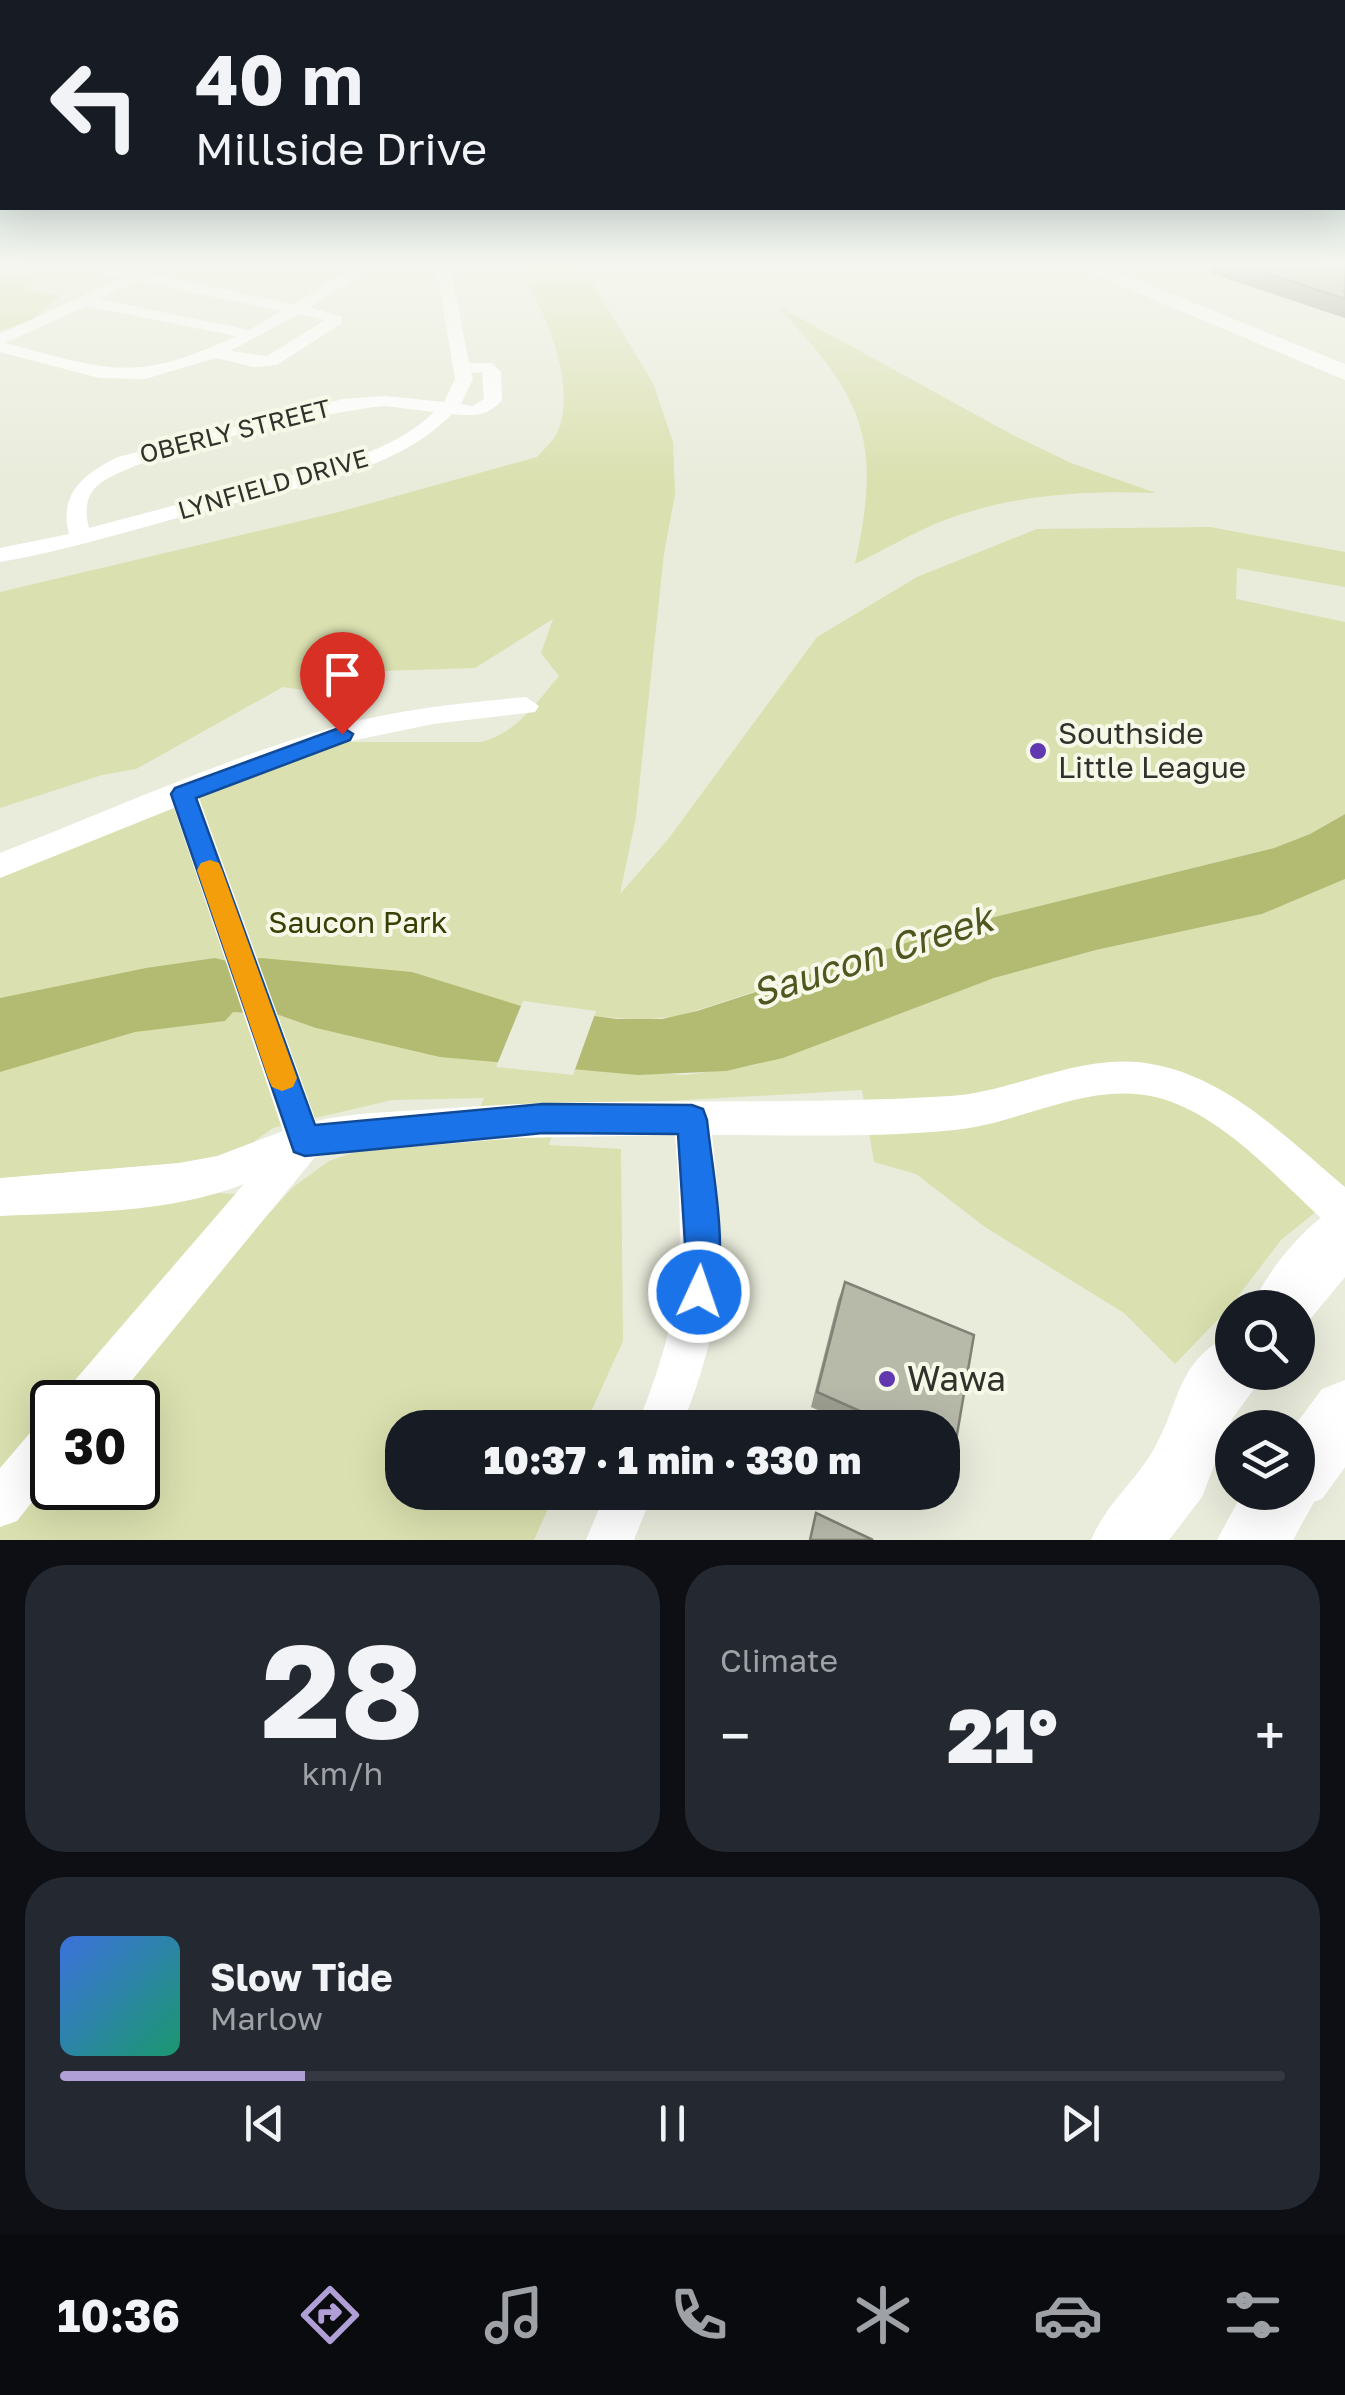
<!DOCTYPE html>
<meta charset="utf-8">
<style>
:root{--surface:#171b24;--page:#242831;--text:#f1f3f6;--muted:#9ea1a6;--line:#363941;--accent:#b09fd6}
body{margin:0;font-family:"Golos Text",sans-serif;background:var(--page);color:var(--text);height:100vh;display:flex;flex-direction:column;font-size:38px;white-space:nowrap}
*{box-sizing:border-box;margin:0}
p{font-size:32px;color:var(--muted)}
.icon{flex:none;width:55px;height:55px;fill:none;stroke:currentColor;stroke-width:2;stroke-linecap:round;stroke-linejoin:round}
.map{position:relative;height:1540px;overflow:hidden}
.side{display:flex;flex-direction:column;gap:25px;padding:25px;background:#0d0f14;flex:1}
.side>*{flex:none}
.hud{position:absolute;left:0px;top:0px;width:1345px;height:210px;box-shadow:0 10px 40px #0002;background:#171b24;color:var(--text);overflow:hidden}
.fabs{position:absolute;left:1215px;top:1290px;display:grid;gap:20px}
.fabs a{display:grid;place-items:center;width:100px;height:100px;border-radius:50%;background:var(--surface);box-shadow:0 10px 40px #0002;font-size:50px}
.speed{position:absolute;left:30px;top:1380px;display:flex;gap:20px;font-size:50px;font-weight:700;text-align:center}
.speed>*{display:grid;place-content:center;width:130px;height:130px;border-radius:50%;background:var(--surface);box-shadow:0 10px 40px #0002;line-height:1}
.speed .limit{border:5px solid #111;border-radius:15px;background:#fff;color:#111}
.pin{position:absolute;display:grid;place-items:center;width:85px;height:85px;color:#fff;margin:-102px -42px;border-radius:50% 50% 50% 0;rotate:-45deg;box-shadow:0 0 10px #0007}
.pin .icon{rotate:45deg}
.me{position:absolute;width:110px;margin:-55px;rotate:3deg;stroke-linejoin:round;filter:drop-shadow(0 0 8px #0008)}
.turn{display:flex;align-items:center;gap:35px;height:210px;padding:0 30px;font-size:45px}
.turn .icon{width:130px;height:130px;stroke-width:2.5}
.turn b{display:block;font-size:70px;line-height:85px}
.big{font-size:75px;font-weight:800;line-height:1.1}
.side .widget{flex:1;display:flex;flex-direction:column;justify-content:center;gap:15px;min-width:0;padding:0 35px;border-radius:40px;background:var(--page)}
.side .dial{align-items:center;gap:0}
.dial b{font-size:130px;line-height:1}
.song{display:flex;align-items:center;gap:30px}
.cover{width:120px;height:120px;border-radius:15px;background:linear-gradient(135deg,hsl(220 70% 55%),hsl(160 70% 35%))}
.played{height:10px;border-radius:5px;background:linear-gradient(90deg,var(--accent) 20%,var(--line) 20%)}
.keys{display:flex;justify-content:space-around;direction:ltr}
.heat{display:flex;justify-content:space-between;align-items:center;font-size:55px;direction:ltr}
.side .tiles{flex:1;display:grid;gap:25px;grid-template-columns:1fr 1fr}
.widget:last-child{grid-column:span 2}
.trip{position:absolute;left:385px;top:1410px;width:575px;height:100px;border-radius:40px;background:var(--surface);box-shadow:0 10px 40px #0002;font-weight:800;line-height:100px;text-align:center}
.menu{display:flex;height:160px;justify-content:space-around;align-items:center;background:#090b0e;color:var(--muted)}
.menu .icon{width:70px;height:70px}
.menu .current{color:var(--accent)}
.menu b{font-size:45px;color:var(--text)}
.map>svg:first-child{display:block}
.green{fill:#dae0af}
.water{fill:#b3bb73}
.pier{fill:#e9ecdb}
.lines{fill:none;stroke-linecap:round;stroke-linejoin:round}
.minor{fill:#fff;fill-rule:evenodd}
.highway{fill:#fff;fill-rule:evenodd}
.wall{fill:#9d9f91}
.building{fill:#b7b9a9;stroke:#808276;stroke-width:2.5}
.route{fill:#1a73e8;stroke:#114b97;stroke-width:2.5}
.slow{fill:#f59e0b}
.poi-dot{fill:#6138b0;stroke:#f7f9e8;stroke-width:4}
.labels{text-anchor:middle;stroke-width:8;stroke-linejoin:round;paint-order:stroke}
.far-street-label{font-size:25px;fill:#31322c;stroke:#f7f9e8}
.poi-label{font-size:30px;fill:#31322c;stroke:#f7f9e8;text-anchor:start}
.park-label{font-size:30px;fill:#3a3e04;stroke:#f7f9e8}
.near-poi-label{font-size:35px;fill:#31322c;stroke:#f7f9e8;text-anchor:start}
.near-water-label{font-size:38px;font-style:italic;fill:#515520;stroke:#f7f9e8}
</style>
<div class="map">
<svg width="1345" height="1540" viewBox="0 0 1345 1540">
<rect width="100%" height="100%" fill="#e9ecdb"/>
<!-- green -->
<path class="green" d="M513 266H578L588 276 653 383 673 442 675 495 664 553 636 817 620 894 669 838 817 637 917 577 1037 529 1210 527 1345 552V587L1237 568 1236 599 1345 622V814L1310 834 1274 848 958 926 679 1016 641 1020 594 1016 575 1069 686 1075 755 1065 994 978 1096 950 1262 914 1345 879V1188L1281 1240 1230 1307 1175 1364 1124 1313 985 1227 916 1174 874 1162 862 1090 562 1107 549 1145 621 1149 623 1341 584 1427 402 1428V1492L555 1493 534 1540H0V1516L52 1457V1488H138V1402H101L292 1188 329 1161 376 1145 466 1140 484 1098 392 1100 273 1128 252 1143 204 1163 0 1187V871L335 742H482C519 731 535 704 559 676L541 653 553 619 475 668 380 671 323 693 283 687 136 769 102 775 0 808V592L339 512 537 457C543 450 553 441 557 433 579 388 544 300 513 266Z
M61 268 68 270 22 289 60 296 31 320 0 331V279Z
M776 305 1011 434 1071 463 1156 493C1082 490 1007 495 937 523 909 535 882 551 855 564 883 438 863 397 776 305Z
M182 1191 253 1195 69 1402H52V1420L0 1476V1211Z"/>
<!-- water -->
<path class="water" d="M1345 814V879L1262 914 1096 950 994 978 783 1058 726 1071 638 1075 440 1057 316 1028 279 1015 233 1012 225 1021 135 1032 0 1072V998L146 968 215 958 235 963 261 958 412 972 521 1006 617 1019H662L697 1011 958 926 1274 848 1310 834Z"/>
<!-- pier -->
<path class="pier" d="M523 1001 596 1011 573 1075 496 1067Z"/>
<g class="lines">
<!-- minor -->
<path class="minor" d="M77 266 139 271 294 304 356 266H374L310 307 342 317V323L277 365 254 367 216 358 145 379 99 378 0 352V334L121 278ZM137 281 282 311 249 330 99 299ZM86 306 236 336C134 384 109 370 5 343ZM299 314 325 320 267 356 230 351Z
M436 266H450L469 363H492L501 372 502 400C488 417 472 416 452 414 390 477 282 490 199 512 133 530 68 550 0 562V548L69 534C58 493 85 473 118 457L343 399 385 396 444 402 455 379ZM482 372 484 399 472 406 461 404 473 379 471 373ZM385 406 434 412C387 458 309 470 247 486 195 500 142 514 89 528 85 513 85 497 97 486 133 454 333 410 385 406Z
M526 697 539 706 535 712 433 724 346 742 199 798 316 1121C356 1112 396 1112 436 1109 608 1095 779 1107 950 1096 1020 1091 1085 1049 1157 1065 1232 1081 1289 1140 1345 1187V1233L1331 1227C1281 1183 1228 1119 1163 1099 1092 1078 1024 1123 955 1130 875 1138 793 1135 712 1135 725 1254 727 1314 681 1428H636C683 1313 685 1257 675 1135L516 1138 340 1153 315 1157 114 1402H64L70 1386 244 1184C168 1214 81 1212 0 1216V1178L179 1163 217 1156 283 1131 174 808 0 878V853C111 810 222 759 337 726 399 709 463 703 526 697Z
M52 1419V1477L17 1521 0 1527V1468L36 1426Z
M606 1492H653L634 1540H586Z"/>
<!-- highway -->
<path class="highway" d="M1074 266H1103L1345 364V380Z
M1345 1203V1277L1302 1329 1298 1332V1308H1251C1265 1273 1310 1217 1345 1203Z
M1232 1335V1372H1261L1254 1389 1232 1419 1202 1497 1169 1540H1091C1106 1504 1135 1482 1154 1449 1180 1404 1177 1358 1232 1335Z
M1345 1380V1467L1322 1499 1314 1502 1293 1540H1217L1243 1492H1298V1428H1293L1322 1389Z"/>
</g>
<!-- wall -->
<path class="wall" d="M1212 266H1345V318L1210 273Z
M845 1282 974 1335 954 1452 942 1464V1428H858L811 1407 838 1300Z"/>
<!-- building -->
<path class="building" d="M1245 266H1345V299Z
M845 1282 974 1335 954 1452 942 1447V1428H898L817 1392Z
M816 1513 873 1540H810Z"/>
<!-- sky -->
<linearGradient id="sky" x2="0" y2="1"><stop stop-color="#93b7b9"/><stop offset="0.55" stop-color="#f5f6ef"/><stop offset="1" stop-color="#f5f6ef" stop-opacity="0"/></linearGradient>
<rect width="1345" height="482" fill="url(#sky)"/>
<!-- route -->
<path class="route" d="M342 727 353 734 350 740 196 798 315 1125 543 1104 692 1105 703 1109 707 1120C712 1171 731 1257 711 1305L699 1310 687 1305 682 1292 685 1244 678 1134 543 1133 305 1156 294 1152 171 794 175 788Z"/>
<!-- slow -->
<path class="slow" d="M210 860 219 863 222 870 297 1078 293 1087 282 1091 272 1087 268 1078 197 870 201 863Z"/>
<!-- markers -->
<g class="poi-dot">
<circle cx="1038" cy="751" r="10"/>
<circle cx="887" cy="1379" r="10"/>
</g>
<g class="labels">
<!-- far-street labels -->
<g class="far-street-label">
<text transform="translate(235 431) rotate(-14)" y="9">OBERLY STREET</text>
<text transform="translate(273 484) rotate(-16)" y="9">LYNFIELD DRIVE</text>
</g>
<!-- poi labels -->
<g class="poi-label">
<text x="1058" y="744">Southside<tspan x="1058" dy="34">Little League</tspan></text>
</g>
<!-- park labels -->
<g class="park-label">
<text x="358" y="933">Saucon Park</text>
</g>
<!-- near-poi labels -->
<g class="near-poi-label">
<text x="907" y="1391">Wawa</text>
</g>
<!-- near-water labels -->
<g class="near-water-label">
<text transform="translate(872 956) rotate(-18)" y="13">Saucon Creek</text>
</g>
</g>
</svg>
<div class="fabs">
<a><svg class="icon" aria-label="search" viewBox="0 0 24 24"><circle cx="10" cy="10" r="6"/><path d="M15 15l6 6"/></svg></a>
<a><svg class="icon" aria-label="layers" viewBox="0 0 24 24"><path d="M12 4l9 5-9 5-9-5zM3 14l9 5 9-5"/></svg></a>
</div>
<div class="speed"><div class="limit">30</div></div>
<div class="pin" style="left:342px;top:734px;background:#d93025"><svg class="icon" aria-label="arrive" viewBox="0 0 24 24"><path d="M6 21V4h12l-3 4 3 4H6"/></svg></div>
<svg class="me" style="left:699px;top:1292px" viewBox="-20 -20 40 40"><circle r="17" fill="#1a73e8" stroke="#fff" stroke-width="3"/><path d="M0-11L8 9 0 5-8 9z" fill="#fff"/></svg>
<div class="trip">10:37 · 1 min · 330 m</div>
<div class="hud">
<div class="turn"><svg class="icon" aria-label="left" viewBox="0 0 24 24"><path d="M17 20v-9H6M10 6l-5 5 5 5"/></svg><div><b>40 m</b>Millside Drive</div></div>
</div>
</div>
<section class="side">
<div class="tiles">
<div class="widget dial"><b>28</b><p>km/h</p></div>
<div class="widget"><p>Climate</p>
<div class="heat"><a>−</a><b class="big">21°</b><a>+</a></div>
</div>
<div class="widget">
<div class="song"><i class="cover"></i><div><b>Slow Tide</b><p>Marlow</p></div></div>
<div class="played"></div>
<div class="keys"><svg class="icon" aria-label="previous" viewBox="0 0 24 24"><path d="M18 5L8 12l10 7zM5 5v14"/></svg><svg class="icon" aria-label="pause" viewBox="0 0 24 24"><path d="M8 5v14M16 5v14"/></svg><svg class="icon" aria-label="next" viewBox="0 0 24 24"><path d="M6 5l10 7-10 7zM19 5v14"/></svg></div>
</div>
</div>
</section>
<nav class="menu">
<b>10:36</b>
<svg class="icon current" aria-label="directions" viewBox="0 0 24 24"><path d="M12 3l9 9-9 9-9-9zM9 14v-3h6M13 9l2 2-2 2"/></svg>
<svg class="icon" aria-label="music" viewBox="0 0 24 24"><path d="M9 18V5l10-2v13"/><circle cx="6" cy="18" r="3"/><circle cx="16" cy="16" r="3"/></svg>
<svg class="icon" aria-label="phone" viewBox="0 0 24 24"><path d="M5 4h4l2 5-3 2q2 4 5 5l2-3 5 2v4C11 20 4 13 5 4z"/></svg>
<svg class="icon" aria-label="climate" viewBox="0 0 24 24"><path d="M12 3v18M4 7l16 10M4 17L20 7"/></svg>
<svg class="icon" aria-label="car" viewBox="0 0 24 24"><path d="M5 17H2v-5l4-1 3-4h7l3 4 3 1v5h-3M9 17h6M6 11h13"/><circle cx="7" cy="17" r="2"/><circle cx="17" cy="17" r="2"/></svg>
<svg class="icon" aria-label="filters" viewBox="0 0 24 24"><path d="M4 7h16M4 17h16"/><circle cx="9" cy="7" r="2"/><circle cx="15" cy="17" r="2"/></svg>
</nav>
